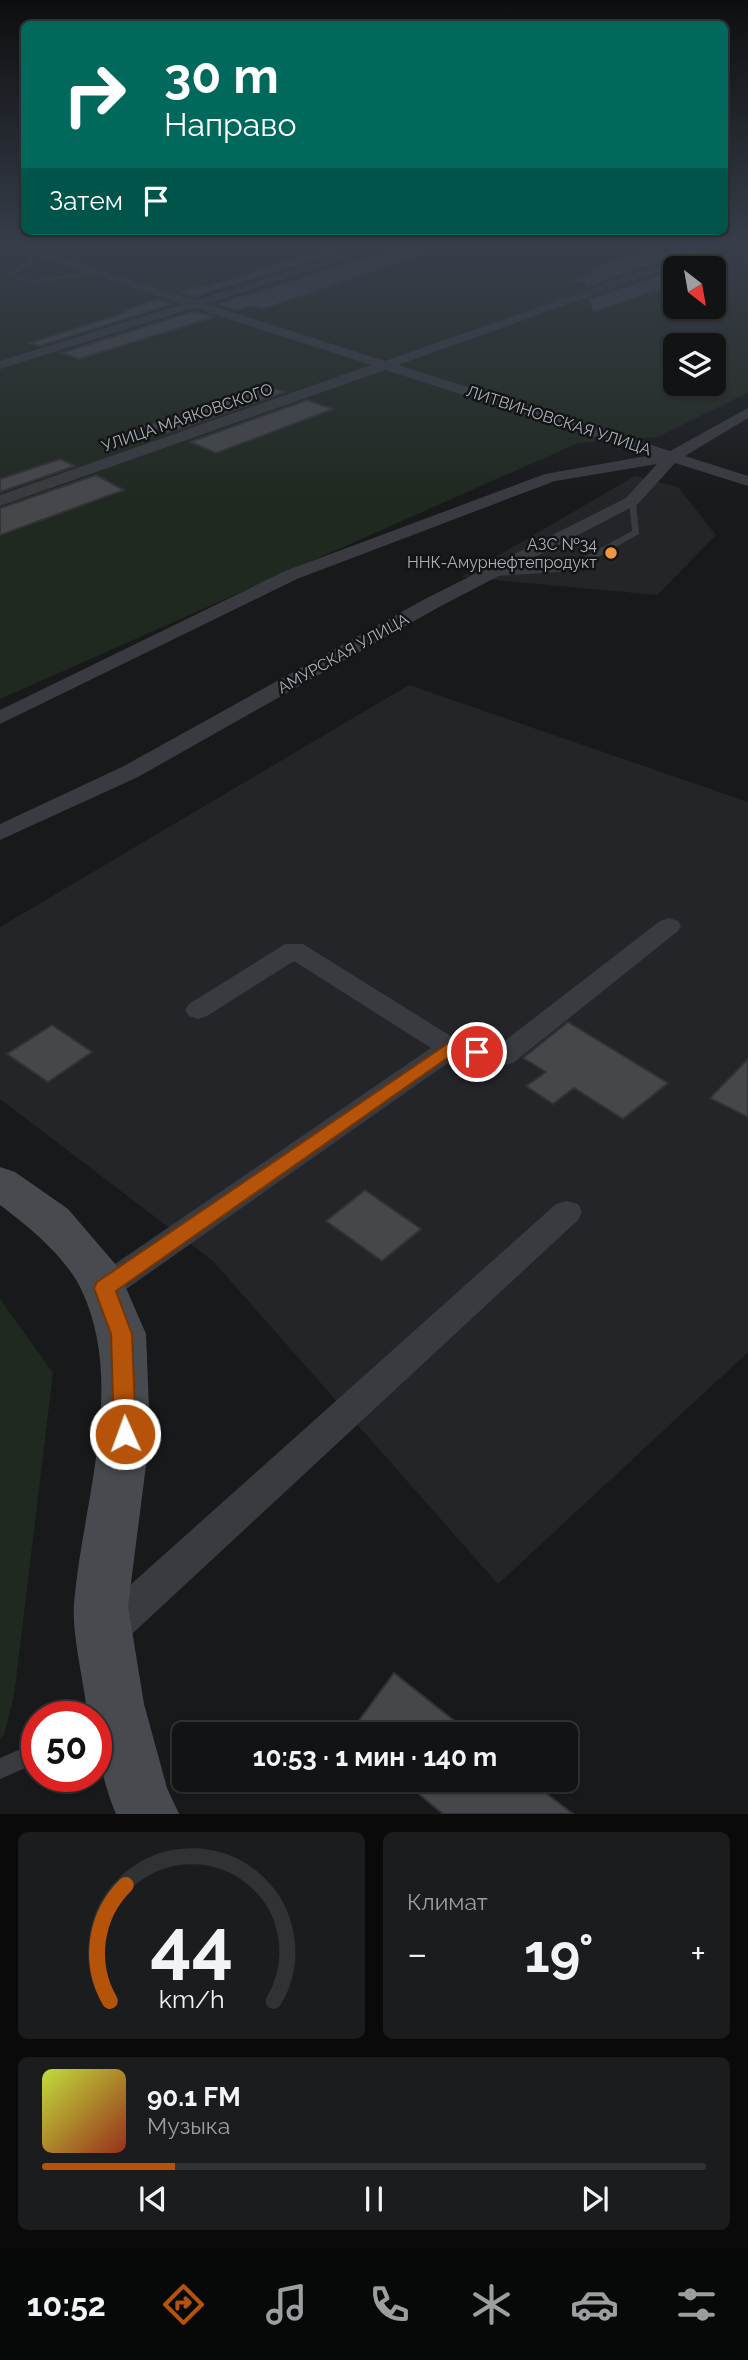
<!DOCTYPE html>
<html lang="ru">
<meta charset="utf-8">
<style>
:root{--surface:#121314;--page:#1b1c1d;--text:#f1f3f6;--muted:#9c9ea0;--line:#313234;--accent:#b45309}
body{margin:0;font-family:Raleway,sans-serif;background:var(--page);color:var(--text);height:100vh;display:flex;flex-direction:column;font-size:26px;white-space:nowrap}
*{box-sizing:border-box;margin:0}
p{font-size:23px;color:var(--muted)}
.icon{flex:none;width:38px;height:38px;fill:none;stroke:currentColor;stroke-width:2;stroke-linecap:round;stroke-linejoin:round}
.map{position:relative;height:1814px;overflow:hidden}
.sheet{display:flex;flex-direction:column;gap:18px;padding:18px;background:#0a0a0b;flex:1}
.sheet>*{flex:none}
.top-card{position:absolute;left:21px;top:21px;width:707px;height:214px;border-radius:10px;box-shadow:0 2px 5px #0004,0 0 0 2px var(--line);background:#00695c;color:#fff;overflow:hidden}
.needle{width:46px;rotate:149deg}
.controls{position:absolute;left:663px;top:256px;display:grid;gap:14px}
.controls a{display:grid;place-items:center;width:63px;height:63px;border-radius:10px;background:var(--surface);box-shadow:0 2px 5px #0004,0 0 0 2px var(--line);font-size:35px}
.speed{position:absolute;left:21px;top:1701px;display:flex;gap:14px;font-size:35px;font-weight:700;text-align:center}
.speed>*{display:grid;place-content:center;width:91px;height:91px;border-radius:50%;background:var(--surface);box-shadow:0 2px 5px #0004,0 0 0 2px var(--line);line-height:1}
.speed .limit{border:10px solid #d22;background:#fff;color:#111}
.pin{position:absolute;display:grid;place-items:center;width:60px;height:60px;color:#fff;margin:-30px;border:4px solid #fff;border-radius:50%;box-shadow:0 2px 7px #0007}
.me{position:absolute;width:77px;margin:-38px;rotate:358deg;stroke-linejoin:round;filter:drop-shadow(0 0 5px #0008)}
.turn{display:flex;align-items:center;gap:24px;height:147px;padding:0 28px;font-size:32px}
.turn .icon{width:91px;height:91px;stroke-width:2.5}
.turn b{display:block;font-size:49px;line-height:60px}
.then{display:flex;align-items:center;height:66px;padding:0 28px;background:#0003;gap:14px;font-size:26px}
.big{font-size:52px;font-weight:700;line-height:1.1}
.sheet .tile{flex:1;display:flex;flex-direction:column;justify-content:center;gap:10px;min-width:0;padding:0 24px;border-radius:10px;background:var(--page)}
.sheet .dial{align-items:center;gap:0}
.dial svg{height:182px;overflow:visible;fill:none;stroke:var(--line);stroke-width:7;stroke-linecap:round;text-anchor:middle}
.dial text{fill:var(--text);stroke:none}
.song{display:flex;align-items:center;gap:21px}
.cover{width:84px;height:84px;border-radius:10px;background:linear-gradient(135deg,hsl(70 70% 55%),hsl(10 70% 35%))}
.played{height:7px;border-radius:4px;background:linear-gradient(90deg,var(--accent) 20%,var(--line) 20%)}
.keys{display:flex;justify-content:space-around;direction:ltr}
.heat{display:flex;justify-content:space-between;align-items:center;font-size:38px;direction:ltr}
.sheet .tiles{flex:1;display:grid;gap:18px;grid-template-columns:1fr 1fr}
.tile:last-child{grid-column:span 2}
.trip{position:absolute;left:172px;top:1722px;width:406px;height:70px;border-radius:10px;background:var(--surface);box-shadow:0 2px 5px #0004,0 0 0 2px var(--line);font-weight:700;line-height:70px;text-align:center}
.menu{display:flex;height:112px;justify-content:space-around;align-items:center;background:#070808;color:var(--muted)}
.menu .icon{width:49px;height:49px}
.menu .on{color:var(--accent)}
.menu b{font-size:32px;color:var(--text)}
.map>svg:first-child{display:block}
.built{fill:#242528}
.green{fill:#202920;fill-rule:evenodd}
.building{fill:#45474b;stroke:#323337;stroke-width:2}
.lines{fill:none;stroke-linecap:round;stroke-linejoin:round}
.path{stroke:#3f4347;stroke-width:2.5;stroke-dasharray:2 2.5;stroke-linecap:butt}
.service{fill:#393b40;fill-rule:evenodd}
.minor{fill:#393b40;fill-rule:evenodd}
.secondary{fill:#474b50;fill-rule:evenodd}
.route{fill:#b45309;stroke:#753606;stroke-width:2}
.poi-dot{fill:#f1963a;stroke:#131416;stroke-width:2.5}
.labels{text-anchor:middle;stroke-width:5;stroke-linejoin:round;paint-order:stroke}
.far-street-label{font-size:16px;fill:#abb2ba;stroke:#131416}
.far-poi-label{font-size:16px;fill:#abb2ba;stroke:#131416;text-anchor:end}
</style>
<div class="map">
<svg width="748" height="1814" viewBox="0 0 748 1814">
<rect width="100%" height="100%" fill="#18191b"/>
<!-- built -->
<path class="built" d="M635 476 678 487 716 535 657 595 461 577Z
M409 685 748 802V1352L498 1584 213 1261 0 1099V927Z"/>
<!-- green -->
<path class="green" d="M0 245H748V393L657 437 578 443 0 699ZM676 268H714V306H676ZM676 345H714V383H676Z
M0 1299 53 1373 14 1696 4 1735 0 1738Z"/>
<!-- building -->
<path class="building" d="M336 245 358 247 195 297 179 292 201 285 207 286Z
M393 245H440V249L263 309 250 306 236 310 216 304 382 253Z
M644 245H676V256L585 288 584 283 572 280 594 273 586 271 643 250Z
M676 269V283L594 312 589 299Z
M158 299 173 304 40 346 30 343 127 312 121 311Z
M194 311 215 317 79 359 61 353Z
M266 386 285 392 168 433 149 426Z
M307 400 333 409 216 453 190 442Z
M60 459 75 466 0 492V479Z
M96 475 124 490 0 535V508Z
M568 1022 668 1083 623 1119 574 1088 553 1104 526 1086 546 1072 523 1058Z
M52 1025 92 1052 48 1082 7 1054Z
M748 1059V1117L710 1098Z
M365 1190 421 1229 382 1261 326 1221Z
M394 1673 471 1734H349Z
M402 1780H529L573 1814H443Z"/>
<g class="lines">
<!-- path -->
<path class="path" d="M708 254 748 263"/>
<!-- service -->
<path class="service" d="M33 251 36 253 32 264 14 274 32 280 97 271 100 273 32 284 7 275V273L27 262 30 253Z
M629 499 636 501 639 534 573 571 496 576 492 573 496 570 568 566 632 531Z
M37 1742V1763L0 1779V1758Z"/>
<!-- minor -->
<path class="minor" d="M3 245H20L195 300 373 245H390L207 304 385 361 678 258 687 250 686 245H698L699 251 686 262 398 365 670 451 748 408V418L685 456 748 476V486L675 463 638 504 439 607 138 777 0 840V824L122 767 425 599 626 498 657 464 555 481 297 579 0 724V710L285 571 545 474 652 455 385 370 0 506V495L371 365 194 308 0 369V361L182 304Z
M669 918 678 921 681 926 678 931 513 1063 503 1065 455 1058 115 1297 104 1301 93 1297 88 1288 93 1279 431 1048 294 961 207 1016 198 1019 189 1016 185 1010 189 1004 285 944H303L457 1040 498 1046 660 921Z
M567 1201 578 1204 582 1212 578 1220 119 1646 105 1652 91 1646 86 1633 91 1620 556 1204Z"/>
<!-- secondary -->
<path class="secondary" d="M0 1167 15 1172 68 1209 116 1265 146 1334 150 1434 128 1606 144 1704 167 1788 179 1814H116C103 1783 96 1750 96 1717H89L86 1704C82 1674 72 1633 74 1604 82 1504 127 1384 81 1289 66 1257 28 1226 0 1205Z"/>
</g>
<!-- sky -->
<linearGradient id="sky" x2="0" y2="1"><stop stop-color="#0d0e0f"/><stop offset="0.49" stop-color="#373e4a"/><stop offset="1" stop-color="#373e4a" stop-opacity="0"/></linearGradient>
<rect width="748" height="499" fill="url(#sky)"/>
<!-- route -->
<path class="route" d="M450 1042 483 1048 485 1052 477 1058 453 1054 116 1291 132 1334 136 1434 133 1441 125 1444 117 1441 114 1434 111 1334 94 1288 97 1282Z"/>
<!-- markers -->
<circle class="poi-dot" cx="611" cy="553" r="7"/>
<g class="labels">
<!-- far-street labels -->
<g class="far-street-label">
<text transform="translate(187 417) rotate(-19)" y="6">УЛИЦА МАЯКОВСКОГО</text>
<text transform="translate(559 420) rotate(18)" y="6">ЛИТВИНОВСКАЯ УЛИЦА</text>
<text transform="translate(343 653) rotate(-29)" y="6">АМУРСКАЯ УЛИЦА</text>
</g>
<!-- far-poi labels -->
<g class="far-poi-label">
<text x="597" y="550">АЗС №34<tspan x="597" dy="18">ННК-Амурнефтепродукт</tspan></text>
</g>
</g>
</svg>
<div class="controls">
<a><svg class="needle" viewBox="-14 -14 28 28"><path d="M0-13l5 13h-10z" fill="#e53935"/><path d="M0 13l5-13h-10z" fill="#9c9ea0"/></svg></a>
<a><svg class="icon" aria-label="layers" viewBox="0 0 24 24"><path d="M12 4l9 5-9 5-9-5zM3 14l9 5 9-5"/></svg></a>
</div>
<div class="speed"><div class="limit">50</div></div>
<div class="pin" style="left:477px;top:1052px;background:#d93025"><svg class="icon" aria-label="arrive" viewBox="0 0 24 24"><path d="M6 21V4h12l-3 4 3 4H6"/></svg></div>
<svg class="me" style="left:125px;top:1434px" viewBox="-20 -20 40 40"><circle r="17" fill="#b45309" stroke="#fff" stroke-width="3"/><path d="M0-11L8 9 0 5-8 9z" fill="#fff"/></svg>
<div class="trip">10:53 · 1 мин · 140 m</div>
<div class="top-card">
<div class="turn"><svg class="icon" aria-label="right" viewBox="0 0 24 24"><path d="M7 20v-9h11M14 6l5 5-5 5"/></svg><div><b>30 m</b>Направо</div></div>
<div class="then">Затем<svg class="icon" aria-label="arrive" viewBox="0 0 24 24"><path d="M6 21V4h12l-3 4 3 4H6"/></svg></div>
</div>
</div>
<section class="sheet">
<div class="tiles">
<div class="tile dial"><svg viewBox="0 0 100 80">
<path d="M14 69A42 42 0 1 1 86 69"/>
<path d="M14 69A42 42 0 0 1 21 18" stroke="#b45309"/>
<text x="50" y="56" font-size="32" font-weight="700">44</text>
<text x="50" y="72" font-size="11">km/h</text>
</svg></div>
<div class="tile"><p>Климат</p>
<div class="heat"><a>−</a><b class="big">19°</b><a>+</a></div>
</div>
<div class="tile">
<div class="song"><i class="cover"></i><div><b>90.1 FM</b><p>Музыка</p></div></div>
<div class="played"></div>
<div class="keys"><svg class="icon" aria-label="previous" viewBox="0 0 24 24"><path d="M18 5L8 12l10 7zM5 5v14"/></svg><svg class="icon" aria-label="pause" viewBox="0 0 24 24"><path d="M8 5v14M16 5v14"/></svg><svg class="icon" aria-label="next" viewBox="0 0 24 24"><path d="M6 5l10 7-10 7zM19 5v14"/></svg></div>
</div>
</div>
</section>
<nav class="menu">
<b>10:52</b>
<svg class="icon on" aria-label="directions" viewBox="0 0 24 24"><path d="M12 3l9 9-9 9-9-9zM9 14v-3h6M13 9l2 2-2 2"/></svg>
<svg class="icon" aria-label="music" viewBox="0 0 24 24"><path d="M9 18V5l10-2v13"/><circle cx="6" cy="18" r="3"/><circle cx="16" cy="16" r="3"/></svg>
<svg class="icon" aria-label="phone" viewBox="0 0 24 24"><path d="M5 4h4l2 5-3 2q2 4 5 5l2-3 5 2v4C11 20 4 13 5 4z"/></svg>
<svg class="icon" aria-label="climate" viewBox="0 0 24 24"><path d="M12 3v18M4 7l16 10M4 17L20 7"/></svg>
<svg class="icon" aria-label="car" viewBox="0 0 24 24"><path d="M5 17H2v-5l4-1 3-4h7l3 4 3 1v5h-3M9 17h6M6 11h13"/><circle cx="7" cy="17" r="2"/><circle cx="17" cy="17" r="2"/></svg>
<svg class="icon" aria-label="filters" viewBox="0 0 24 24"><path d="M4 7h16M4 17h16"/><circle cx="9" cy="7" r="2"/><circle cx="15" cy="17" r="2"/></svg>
</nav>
